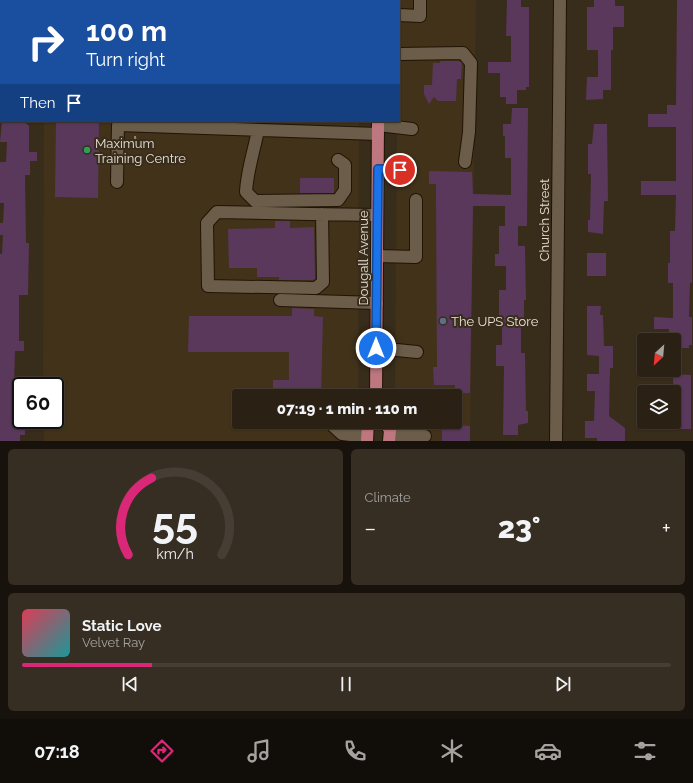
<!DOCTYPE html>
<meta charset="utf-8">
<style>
:root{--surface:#2a2114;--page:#362e22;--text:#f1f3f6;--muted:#a5a3a0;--line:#463e34;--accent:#db2777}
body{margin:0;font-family:Raleway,sans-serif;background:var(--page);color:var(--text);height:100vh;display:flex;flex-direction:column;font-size:15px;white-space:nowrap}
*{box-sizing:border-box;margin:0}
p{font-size:13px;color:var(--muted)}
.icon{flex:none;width:22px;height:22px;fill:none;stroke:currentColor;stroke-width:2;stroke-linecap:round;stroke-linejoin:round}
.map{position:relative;height:441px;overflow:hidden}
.sheet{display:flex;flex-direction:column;gap:8px;padding:8px;background:#17120b;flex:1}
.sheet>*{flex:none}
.hud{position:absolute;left:0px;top:0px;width:400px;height:122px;box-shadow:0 1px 3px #0004,0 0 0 1px var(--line);background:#1a4fa0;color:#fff;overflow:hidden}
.needle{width:26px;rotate:206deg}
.controls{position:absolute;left:637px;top:333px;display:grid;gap:8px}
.controls a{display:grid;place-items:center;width:44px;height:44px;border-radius:4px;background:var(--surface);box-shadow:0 1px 3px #0004,0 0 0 1px var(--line);font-size:20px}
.speed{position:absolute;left:12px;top:377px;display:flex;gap:8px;font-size:20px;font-weight:700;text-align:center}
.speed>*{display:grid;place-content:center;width:52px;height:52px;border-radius:50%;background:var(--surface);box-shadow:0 1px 3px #0004,0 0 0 1px var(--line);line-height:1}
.speed .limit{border:2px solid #111;border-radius:6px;background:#fff;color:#111}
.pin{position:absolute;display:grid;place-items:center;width:34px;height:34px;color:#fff;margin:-17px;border:2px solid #fff;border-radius:50%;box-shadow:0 1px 4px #0007}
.me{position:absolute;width:44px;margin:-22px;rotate:0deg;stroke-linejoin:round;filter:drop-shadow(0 0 3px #0008)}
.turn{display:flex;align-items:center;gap:14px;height:84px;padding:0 20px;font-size:18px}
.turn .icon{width:52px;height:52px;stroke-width:2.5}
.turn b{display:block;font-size:28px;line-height:34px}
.then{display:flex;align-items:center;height:38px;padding:0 20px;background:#0003;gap:8px;font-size:15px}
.big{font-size:30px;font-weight:800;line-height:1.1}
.sheet .card{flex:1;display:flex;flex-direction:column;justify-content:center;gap:6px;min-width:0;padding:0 14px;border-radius:6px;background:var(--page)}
.sheet .dial{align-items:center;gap:0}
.dial svg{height:104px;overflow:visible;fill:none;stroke:var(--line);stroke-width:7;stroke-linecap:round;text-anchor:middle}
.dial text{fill:var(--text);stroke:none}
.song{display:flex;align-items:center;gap:12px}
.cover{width:48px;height:48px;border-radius:6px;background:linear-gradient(135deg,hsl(350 70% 55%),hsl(180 70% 35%))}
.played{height:4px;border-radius:2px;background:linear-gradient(90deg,var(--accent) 20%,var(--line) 20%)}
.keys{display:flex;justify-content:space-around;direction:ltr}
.heat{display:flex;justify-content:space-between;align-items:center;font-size:22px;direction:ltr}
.sheet .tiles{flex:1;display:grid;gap:8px;grid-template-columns:1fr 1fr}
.card:last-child{grid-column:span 2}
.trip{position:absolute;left:232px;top:389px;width:230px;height:40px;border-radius:4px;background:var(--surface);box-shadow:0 1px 3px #0004,0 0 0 1px var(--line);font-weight:800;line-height:40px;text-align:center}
.tabs{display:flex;height:64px;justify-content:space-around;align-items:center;background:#110d08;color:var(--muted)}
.tabs .icon{width:28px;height:28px}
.tabs .on{color:var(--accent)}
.tabs b{font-size:18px;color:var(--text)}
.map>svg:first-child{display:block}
.built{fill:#42321a}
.building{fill:#5a385c}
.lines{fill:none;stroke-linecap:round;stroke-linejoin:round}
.minor-casing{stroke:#201404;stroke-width:14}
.major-casing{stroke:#201404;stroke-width:14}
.path{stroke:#918779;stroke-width:2;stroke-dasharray:3 3;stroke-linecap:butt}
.minor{stroke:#6b5d4a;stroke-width:12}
.major{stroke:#be777f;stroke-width:12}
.route-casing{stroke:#114b97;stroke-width:10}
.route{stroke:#1a73e8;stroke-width:7}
.leisure-dot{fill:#2e9e5b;stroke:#382c1b;stroke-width:1.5}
.service-dot{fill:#5c6f8a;stroke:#382c1b;stroke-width:1.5}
.labels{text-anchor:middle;stroke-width:4;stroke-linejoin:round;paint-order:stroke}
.poi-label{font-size:13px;fill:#e8e0d5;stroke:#382c1b;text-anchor:start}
.street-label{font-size:13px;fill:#e8e0d5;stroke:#382c1b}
</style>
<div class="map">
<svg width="693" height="441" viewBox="0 0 693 441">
<rect width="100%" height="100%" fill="#382c1b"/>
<!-- built -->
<path class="built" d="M45 0H361L45 1Z
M398 0H476L470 441H395V422H455V396H395L397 121H399Z
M44 121H359L358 396H239V422H358V441H44V420H55V386H43Z"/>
<!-- building -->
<path class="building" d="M507 0H521V7H529V87H526V90H517V104H506V97H500V73H488V62H511V36H506Z
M594 0H615V6H624V27H613V50H611V90H603V99L586 100 587 77H598V50H587V7H594Z
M677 0H693L692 282 690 283 689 317H692V345H689V348H674V340H669V329H654V317L673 318V283H668V263H670V231H675L676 195H641V181H676V127H648V114H667V105H676Z
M440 61H459L462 63 461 79H457L456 101H438L434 97 429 104 424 94V85H432L433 63H440Z
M512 108H528L527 226H518V246H525L526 300H524V324H522L521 327V353H525L526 411H528V423L518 425V435H503L504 366H496V345H502V323H499V290H506V266H495V254H499V226H505V206H473L470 393H455V385H434L433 367H437L436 196V184H429V171L472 172 473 194 511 195V158H505V136H503V124H511Z
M2 121H24L29 126V152H37V161H30V175H25L26 243H29L28 295H19V341H24V351H15L14 387H19V416L21 417V420H25V435H20V441H0V254H2L3 235H0V223H3L4 203H0V162H6L7 142H0Z
M56 121H99L98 198 55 197Z
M594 124H607L608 201H604L603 234 588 232V220H590L591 174H588V144H592Z
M300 178H334V193H300Z
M275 221H290V228L314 227 315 279 313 280H279V277H257V268H229L228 229 275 228Z
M587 253H606V276H587Z
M587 306H601L600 315H603L604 346H613V368H610L609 416 625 428V441H597V438H585V421H594L595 391H587V374H599V356L587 355Z
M292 308 314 309V316L323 317 321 396H273V380H289V352H188L189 316H292Z
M673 374 691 375V429H674Z
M442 424 470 426V441H442Z"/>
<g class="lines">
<defs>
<path id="minor" d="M54 1V0
M328 1 329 0
M399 15 420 16V0
M399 54 463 53 471 63 469 132 465 162
M378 125 412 129
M258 130C254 151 247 171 246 192L255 201 338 200 345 190V165L338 160
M378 169 404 170
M117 182 118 125 378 134
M322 214 323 282 316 288 208 286 207 223 217 212 310 214 377 215
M377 256 416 257V200
M280 300 377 303
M376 348 417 352
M329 422 342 434 367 437
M390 435 425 436
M556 441 560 0"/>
<path id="major" d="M379 1V0
M376 396 378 121
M384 422 390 430 389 441
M367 441 368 422"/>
</defs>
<!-- minor casing -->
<use href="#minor" class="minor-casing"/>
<!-- major casing -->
<use href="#major" class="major-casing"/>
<!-- path -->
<path class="path" d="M135 136 136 147"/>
<!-- minor -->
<use href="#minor" class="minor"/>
<!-- major -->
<use href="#major" class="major"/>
</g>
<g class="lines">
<defs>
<path id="route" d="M376 348 378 169 400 170"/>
</defs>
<!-- route casing -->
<use href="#route" class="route-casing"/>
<!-- route -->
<use href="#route" class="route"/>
</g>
<!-- markers -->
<circle class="leisure-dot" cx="87" cy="150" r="4"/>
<circle class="service-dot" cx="443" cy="321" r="4"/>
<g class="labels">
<!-- poi labels -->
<g class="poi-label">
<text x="95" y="148">Maximum<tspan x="95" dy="15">Training Centre</tspan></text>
<text x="451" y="326">The UPS Store</text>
</g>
<!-- street labels -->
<g class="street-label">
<text transform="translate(544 220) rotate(-90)" y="5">Church Street</text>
<text transform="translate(363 258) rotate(-90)" y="5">Dougall Avenue</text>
</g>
</g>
</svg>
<div class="controls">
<a><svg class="needle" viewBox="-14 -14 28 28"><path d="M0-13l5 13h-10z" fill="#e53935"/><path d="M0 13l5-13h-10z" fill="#a5a3a0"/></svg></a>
<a><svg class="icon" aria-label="layers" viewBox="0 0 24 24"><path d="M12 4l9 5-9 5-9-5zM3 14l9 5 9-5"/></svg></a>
</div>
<div class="speed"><div class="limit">60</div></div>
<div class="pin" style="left:400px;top:170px;background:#d93025"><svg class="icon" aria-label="arrive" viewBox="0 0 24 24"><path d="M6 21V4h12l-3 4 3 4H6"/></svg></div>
<svg class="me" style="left:376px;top:348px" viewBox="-20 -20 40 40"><circle r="17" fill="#1a73e8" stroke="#fff" stroke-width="3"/><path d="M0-11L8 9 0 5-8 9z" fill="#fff"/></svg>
<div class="trip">07:19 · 1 min · 110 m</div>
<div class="hud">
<div class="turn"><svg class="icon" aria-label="right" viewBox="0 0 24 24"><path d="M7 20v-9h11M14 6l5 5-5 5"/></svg><div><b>100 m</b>Turn right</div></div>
<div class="then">Then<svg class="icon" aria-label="arrive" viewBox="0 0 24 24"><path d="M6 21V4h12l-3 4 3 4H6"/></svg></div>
</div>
</div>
<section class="sheet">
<div class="tiles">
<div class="card dial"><svg viewBox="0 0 100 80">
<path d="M14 69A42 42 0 1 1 86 69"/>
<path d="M14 69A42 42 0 0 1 32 10" stroke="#db2777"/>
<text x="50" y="56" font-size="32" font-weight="700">55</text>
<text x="50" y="72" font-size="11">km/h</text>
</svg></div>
<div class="card"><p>Climate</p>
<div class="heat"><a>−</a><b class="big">23°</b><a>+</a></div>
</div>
<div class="card">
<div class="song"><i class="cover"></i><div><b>Static Love</b><p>Velvet Ray</p></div></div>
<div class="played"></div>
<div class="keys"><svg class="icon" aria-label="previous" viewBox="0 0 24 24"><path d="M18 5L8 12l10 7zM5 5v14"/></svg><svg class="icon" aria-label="pause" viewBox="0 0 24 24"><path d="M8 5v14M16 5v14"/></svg><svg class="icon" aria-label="next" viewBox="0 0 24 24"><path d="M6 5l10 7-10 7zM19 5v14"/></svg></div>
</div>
</div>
</section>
<nav class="tabs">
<b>07:18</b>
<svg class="icon on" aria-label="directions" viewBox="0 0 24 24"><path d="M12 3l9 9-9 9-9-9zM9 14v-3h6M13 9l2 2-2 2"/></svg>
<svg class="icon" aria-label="music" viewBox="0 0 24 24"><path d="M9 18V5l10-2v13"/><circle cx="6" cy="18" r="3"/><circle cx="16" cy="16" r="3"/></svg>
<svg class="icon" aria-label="phone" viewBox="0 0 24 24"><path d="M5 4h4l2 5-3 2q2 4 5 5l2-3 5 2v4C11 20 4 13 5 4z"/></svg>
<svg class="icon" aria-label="climate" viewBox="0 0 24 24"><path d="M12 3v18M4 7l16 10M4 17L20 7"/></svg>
<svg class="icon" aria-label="car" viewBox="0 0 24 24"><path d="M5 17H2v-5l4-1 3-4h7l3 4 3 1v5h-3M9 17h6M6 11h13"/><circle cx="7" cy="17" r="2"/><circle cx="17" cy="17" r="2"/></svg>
<svg class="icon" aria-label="filters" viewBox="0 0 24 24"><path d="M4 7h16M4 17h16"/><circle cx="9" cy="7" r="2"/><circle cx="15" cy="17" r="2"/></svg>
</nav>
